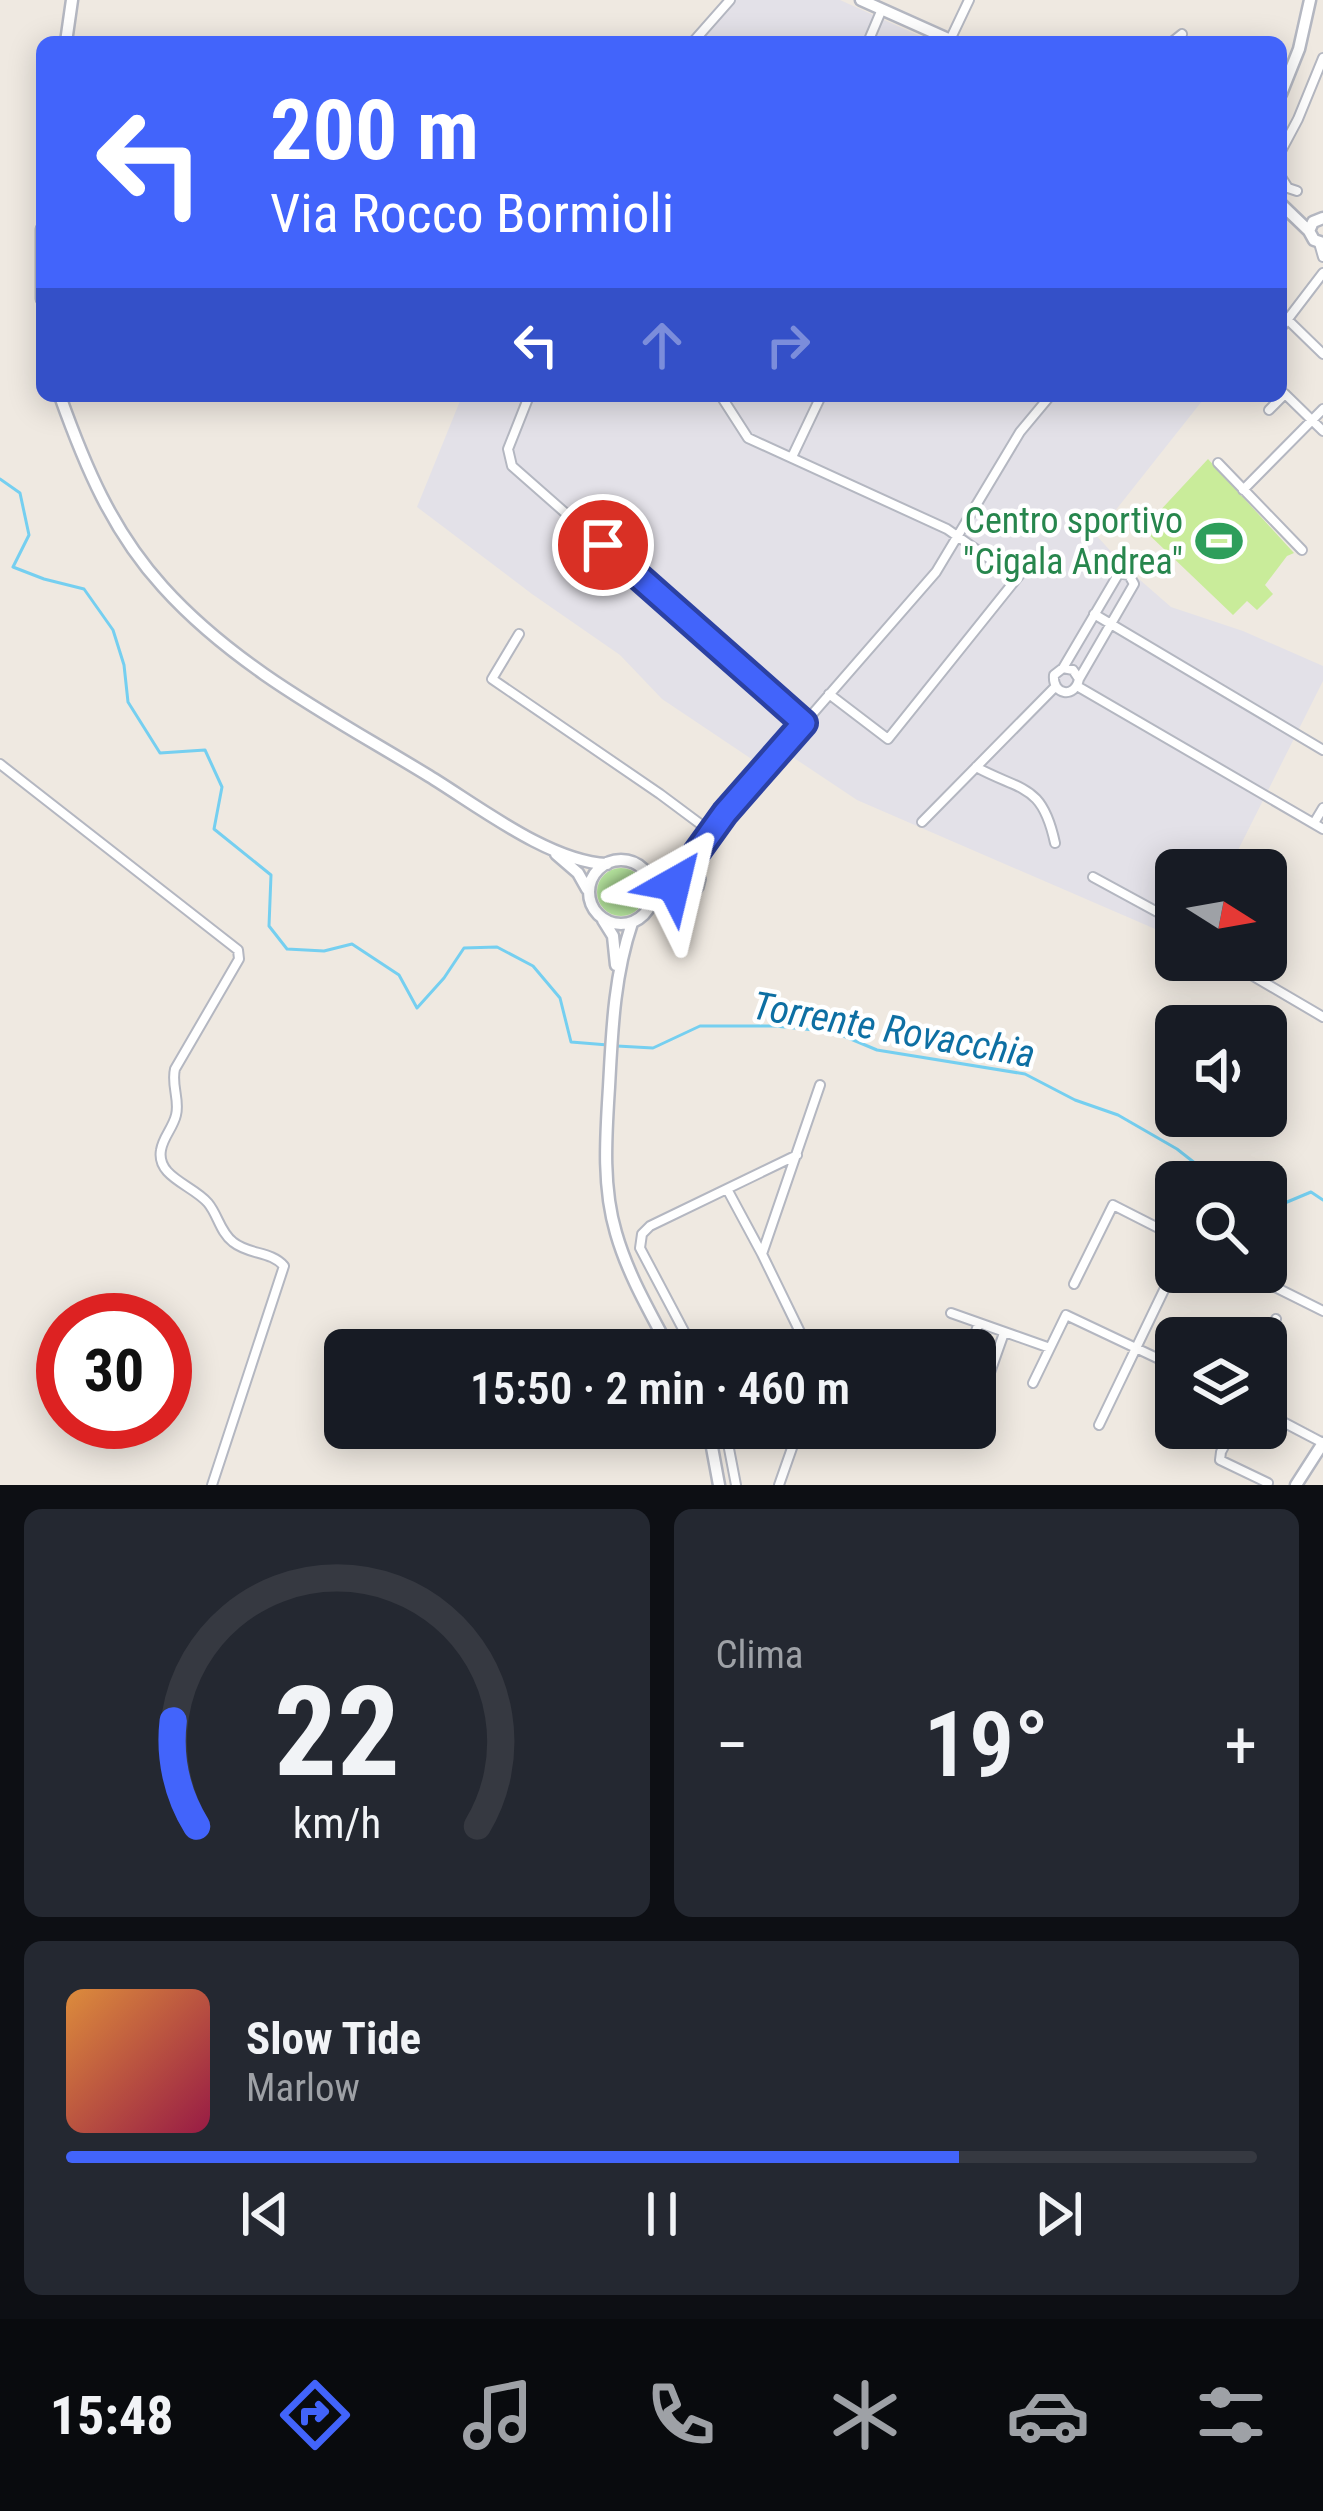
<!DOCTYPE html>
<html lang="it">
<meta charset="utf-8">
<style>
:root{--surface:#171b24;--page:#242831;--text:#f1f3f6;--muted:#9ea1a6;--line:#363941;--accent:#4264fb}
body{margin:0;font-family:"Roboto Condensed",sans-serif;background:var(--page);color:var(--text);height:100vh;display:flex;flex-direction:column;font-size:45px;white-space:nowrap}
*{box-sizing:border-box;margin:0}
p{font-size:39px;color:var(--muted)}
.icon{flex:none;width:66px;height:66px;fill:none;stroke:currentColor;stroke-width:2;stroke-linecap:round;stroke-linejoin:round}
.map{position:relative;height:1485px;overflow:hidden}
.side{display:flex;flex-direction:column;gap:24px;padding:24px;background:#0d0f14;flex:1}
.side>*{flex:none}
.hud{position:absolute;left:36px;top:36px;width:1251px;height:366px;border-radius:18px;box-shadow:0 6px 30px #0003;background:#4264fb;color:#fff;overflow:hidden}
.needle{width:78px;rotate:101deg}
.tools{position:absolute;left:1155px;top:849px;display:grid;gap:24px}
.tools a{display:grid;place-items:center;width:132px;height:132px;border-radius:18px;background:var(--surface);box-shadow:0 6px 30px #0003;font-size:60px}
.speed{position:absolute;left:36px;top:1293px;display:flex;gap:24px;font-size:60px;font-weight:700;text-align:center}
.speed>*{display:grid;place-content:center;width:156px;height:156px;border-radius:50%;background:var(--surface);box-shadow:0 6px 30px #0003;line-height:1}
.speed .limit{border:18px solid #d22;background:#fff;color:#111}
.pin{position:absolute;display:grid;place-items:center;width:102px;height:102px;color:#fff;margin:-51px;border:6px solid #fff;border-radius:50%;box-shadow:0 3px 12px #0007}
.me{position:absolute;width:132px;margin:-66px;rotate:37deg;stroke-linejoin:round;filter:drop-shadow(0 0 9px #0008)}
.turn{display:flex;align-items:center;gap:42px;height:252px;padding:0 36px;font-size:54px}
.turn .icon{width:156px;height:156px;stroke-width:2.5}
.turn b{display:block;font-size:84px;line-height:102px}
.lanes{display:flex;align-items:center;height:114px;padding:0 36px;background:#0003;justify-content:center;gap:60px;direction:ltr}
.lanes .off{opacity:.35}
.big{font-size:90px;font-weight:600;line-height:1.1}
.side .card{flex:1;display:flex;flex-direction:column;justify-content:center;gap:18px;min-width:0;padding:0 42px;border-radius:18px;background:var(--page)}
.side .dial{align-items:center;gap:0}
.dial svg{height:312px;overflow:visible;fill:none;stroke:var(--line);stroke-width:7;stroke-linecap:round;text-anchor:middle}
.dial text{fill:var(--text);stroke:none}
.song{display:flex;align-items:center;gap:36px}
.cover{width:144px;height:144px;border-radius:18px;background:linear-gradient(135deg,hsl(30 70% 55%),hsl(340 70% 35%))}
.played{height:12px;border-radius:6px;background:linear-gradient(90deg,var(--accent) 75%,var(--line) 75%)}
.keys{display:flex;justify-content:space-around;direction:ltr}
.heat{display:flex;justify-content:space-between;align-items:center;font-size:66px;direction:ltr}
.side .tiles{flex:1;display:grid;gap:24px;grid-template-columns:1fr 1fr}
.card:last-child{grid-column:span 2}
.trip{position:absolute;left:324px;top:1329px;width:672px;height:120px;border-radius:18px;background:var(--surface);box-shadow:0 6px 30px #0003;font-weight:600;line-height:120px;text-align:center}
.dock{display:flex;height:192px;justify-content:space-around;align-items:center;background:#090b0e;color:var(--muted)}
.dock .icon{width:84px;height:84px}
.dock .active{color:var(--accent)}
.dock b{font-size:54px;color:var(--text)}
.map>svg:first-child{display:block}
.industrial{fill:#e3e1e8}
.green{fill:#b6e59e}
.pitch{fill:#c9ec9a}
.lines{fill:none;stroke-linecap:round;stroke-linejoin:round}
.stream{stroke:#75cff0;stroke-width:3}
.minor-casing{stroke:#b4b7c1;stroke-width:12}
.tertiary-casing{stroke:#b4b7c1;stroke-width:15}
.secondary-casing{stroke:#b4b7c1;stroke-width:15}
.minor{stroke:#fff;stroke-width:8}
.tertiary{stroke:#fff;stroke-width:10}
.secondary{stroke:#fff;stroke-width:10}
.route-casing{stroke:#2b41a3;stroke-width:30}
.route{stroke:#4264fb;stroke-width:21}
.labels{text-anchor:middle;stroke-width:9;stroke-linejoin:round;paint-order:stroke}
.leisure-label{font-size:36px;fill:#27864d;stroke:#fff;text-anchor:end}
.water-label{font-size:39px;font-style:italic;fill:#0d6fa3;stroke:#fff}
</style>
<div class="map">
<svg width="1323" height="1485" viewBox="0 0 1323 1485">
<rect width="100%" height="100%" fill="#efe9e1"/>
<!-- industrial -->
<path class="industrial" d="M730 0H840L933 42H696Z
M462 396H1206L1096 535 1124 566 1171 607 1243 631 1323 666V681L1228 870H1176V938L857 800 770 742 753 760 662 699 620 655 532 594 417 507Z"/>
<!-- green -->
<path class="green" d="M597 892a24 24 0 1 1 48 0a24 24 0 1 1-48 0Z"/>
<!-- pitch -->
<path class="pitch" d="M1208 459 1294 553 1287 556 1265 585 1273 594 1257 610 1247 601 1233 615 1143 529Z"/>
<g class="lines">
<!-- stream -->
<path class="stream" d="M0 479 20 493 29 535 13 567 44 579 84 589 113 630 124 665 128 702 160 753 205 750 222 787 214 829 271 875 269 926 287 949 324 951 352 944 399 975 417 1008 444 978 464 948 497 947 533 966 560 998 571 1042 608 1045
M617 1046 653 1048 700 1026H775L834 1032 877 1050 1025 1074 1075 1100 1118 1115 1177 1149 1219 1182
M1266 1201 1280 1205 1311 1192 1323 1200"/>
<defs>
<path id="minor" d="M950 40 969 0
M693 42 730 0
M868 42 882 9
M1172 42 1182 34
M1281 151 1298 119 1323 58
M1281 177 1288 188 1297 191
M1319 243 1323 257
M1288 320 1323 354
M1281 328 1323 273
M529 396 508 449 512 466 804 723
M721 396 748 438 947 529 1017 578 888 739 829 694
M1269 410 1285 394 1323 431
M792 457 821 396
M1218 463 1302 550
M1243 490 1323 409
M1017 578 1033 558
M1094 614 1323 750
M519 634 492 679 660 794 711 832
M1063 668 1119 573 1129 575 1134 584 1079 679C1075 699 1052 695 1054 675L1063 668 1073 670 1079 679
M1077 686 1323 829
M0 764 238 950 239 959 175 1069C171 1085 180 1100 176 1115 173 1128 163 1137 161 1150 156 1177 193 1185 208 1203 218 1215 220 1232 233 1242 249 1255 271 1251 284 1266L212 1485
M976 767C1022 792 1042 783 1055 843
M922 822 1055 687
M1314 823 1323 808
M684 863 701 879 699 887 685 905
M647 873 662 877 674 873 936 572 1020 432 1050 396
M1093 877 1161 914 1176 926
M651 906 680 877 700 849
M1226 960 1323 1017
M727 1189 762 1254
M1245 1272 1323 1311
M1074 1284 1113 1205 1176 1237
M951 1313 1050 1348
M800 1332 810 1350
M1266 1340 1276 1319
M694 1350 640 1248 642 1234 650 1226 797 1155
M759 1350 800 1332 762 1254 820 1085
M969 1350 979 1323
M975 1377 987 1381 1004 1333
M1033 1383 1066 1315 1176 1367
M1266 1413 1323 1443
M1099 1425 1176 1265
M725 1428 736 1485
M1234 1428 1221 1452 1220 1460 1268 1483
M779 1485 799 1428"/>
<path id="tertiary" d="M861 0 955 42
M66 42 72 0
M1281 94 1299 49 1310 0
M1281 204 1309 231
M1323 218 1313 222 1309 231 1314 240 1323 243
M42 229V299
M60 396C85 466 112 531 163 587 237 669 336 719 429 776 478 806 550 862 607 864
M556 854 578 873 587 889
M589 892a32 32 0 1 1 64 0a32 32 0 1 1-64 0Z
M603 920 613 936 616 965
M632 923C614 976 612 1031 609 1087 606 1135 602 1186 616 1233 628 1275 650 1312 670 1350
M706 1428 711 1442 719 1485"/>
<path id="secondary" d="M1296 1485 1323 1443"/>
</defs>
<!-- minor casing -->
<use href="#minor" class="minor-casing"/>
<!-- tertiary casing -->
<use href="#tertiary" class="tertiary-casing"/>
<!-- secondary casing -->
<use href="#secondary" class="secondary-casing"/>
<!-- minor -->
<use href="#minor" class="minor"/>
<!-- tertiary -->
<use href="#tertiary" class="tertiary"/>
<!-- secondary -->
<use href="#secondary" class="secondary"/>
</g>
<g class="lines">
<defs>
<path id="route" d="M603 545 804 723 725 813 674 884"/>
</defs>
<!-- route casing -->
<use href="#route" class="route-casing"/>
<!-- route -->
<use href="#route" class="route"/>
</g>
<!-- icons -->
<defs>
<symbol id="stadium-bare" viewBox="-9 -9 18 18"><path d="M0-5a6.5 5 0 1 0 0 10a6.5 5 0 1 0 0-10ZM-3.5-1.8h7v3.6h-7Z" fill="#2e9e5b" stroke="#fff" stroke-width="2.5" paint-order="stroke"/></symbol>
</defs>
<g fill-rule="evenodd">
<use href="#stadium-bare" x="1186" y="508" width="66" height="66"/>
</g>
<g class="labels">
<!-- leisure labels -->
<g class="leisure-label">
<text x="1183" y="533">Centro sportivo<tspan x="1183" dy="41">"Cigala Andrea"</tspan></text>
</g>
<!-- water labels -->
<g class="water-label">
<text transform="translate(894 1029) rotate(10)" y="14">Torrente Rovacchia</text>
</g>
</g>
</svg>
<div class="tools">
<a><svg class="needle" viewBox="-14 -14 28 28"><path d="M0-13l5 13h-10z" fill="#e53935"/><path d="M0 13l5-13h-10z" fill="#9ea1a6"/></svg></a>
<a><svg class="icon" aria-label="sound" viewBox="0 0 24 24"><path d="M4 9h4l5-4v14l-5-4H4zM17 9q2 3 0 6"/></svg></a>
<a><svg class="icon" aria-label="search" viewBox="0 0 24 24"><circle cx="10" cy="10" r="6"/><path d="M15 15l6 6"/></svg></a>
<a><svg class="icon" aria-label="layers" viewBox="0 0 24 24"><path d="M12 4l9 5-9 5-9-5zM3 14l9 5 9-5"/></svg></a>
</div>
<div class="speed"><div class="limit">30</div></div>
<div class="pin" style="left:603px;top:545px;background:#d93025"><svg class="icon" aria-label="arrive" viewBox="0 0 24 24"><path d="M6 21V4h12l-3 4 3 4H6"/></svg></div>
<svg class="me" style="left:674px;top:884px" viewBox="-20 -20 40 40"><path d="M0-17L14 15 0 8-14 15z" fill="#4264fb" stroke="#fff" stroke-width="4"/></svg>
<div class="trip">15:50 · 2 min · 460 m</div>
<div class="hud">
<div class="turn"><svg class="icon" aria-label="left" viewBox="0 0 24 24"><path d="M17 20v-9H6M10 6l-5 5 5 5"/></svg><div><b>200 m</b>Via Rocco Bormioli</div></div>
<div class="lanes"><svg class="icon" aria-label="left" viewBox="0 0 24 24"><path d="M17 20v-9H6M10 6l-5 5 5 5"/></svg><svg class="icon off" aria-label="ahead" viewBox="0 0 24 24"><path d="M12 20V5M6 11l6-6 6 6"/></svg><svg class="icon off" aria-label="right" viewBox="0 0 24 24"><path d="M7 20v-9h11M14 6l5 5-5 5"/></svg></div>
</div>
</div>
<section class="side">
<div class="tiles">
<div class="card dial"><svg viewBox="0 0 100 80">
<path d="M14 69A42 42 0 1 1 86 69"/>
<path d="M14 69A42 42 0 0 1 8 42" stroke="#4264fb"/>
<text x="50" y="56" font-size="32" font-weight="700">22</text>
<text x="50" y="72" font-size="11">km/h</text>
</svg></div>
<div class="card"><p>Clima</p>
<div class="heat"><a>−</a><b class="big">19°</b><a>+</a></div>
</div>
<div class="card">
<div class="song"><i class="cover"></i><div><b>Slow Tide</b><p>Marlow</p></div></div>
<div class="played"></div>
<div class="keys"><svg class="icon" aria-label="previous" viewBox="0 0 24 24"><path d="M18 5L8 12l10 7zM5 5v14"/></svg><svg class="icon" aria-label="pause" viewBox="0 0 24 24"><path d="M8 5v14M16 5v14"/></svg><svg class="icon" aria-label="next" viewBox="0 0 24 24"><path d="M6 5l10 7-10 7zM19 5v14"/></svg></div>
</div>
</div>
</section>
<nav class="dock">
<b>15:48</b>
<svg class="icon active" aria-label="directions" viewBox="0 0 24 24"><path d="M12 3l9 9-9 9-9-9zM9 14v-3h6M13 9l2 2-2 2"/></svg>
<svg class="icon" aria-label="music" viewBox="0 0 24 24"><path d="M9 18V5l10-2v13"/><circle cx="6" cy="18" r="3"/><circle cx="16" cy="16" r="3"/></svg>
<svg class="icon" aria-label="phone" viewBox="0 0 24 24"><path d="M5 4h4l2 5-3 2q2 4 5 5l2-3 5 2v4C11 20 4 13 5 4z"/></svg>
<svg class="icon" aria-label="climate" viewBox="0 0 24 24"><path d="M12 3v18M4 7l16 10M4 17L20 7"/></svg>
<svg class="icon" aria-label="car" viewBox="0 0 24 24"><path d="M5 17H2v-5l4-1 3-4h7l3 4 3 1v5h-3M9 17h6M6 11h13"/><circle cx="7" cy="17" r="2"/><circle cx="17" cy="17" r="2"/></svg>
<svg class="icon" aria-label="filters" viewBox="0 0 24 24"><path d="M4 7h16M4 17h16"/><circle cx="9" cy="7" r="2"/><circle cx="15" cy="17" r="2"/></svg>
</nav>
